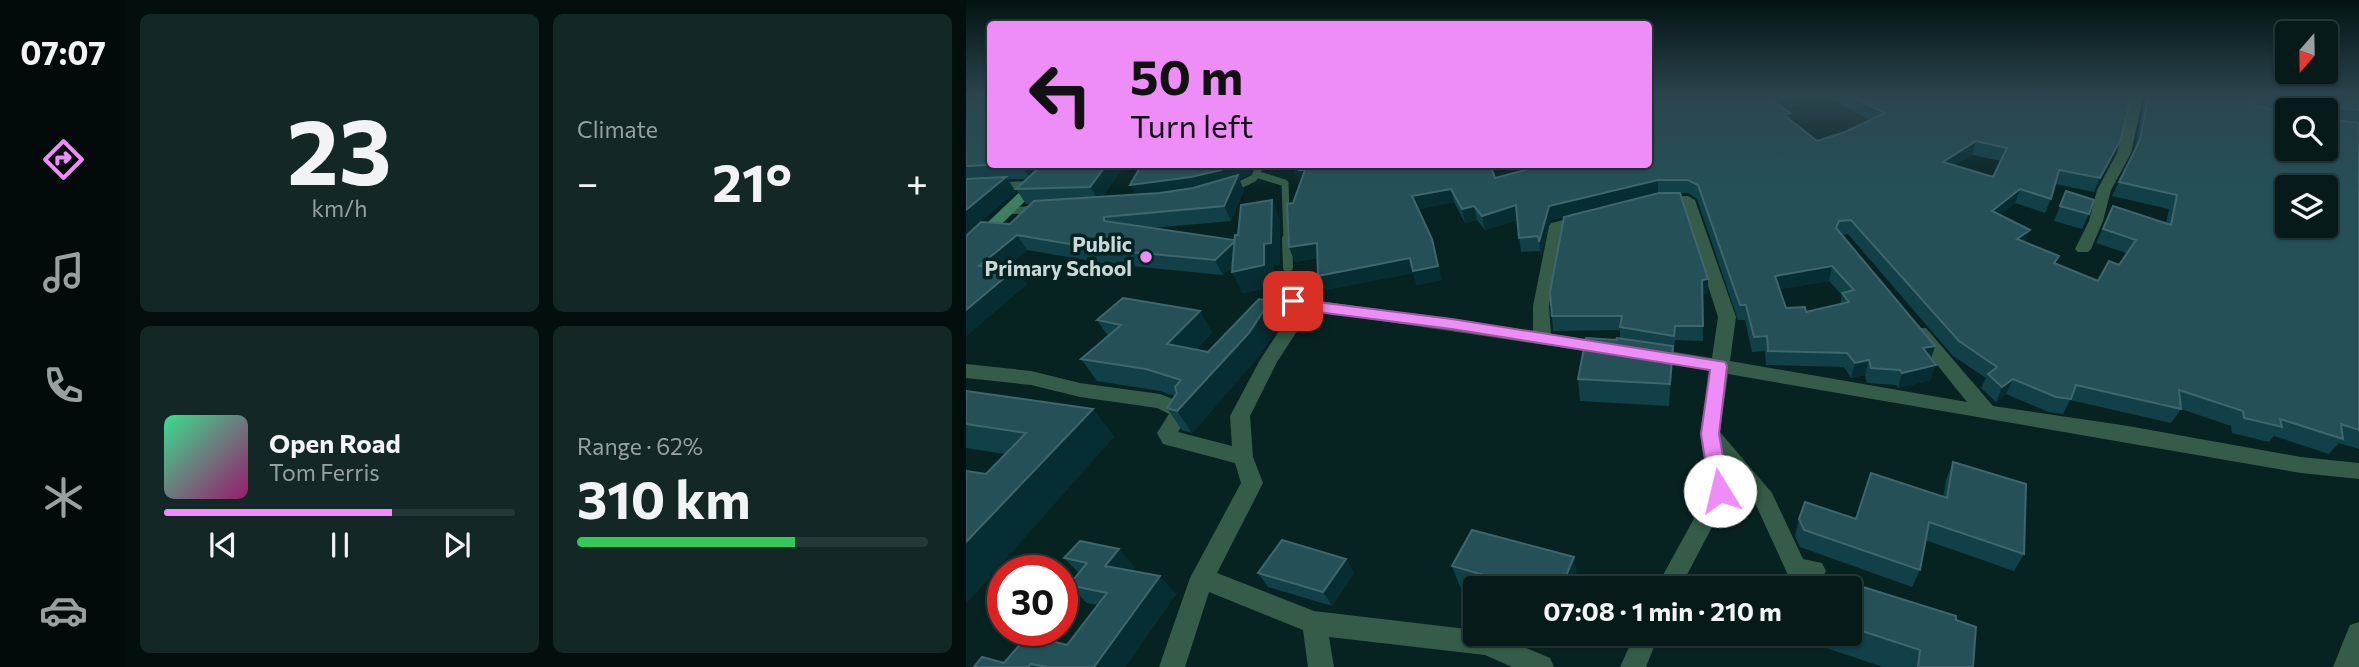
<!DOCTYPE html>
<meta charset="utf-8">
<style>
:root{--surface:#051a19;--page:#132726;--text:#f1f3f6;--muted:#97a1a2;--line:#263838;--accent:#ee8cf8}
body{margin:0;font-family:Commissioner,sans-serif;background:var(--page);color:var(--text);height:100vh;display:flex;flex-direction:column;font-size:26px;white-space:nowrap}
*{box-sizing:border-box;margin:0}
p{font-size:23px;color:var(--muted)}
.icon{flex:none;width:38px;height:38px;fill:none;stroke:currentColor;stroke-width:2;stroke-linecap:round;stroke-linejoin:round}
.map{position:relative;flex:1;overflow:hidden}
.drawer{display:flex;flex-direction:column;gap:14px;padding:14px;background:#030e0e;width:840px}
.drawer>*{flex:none}
.hud{position:absolute;left:21px;top:21px;width:665px;height:147px;border-radius:7px;box-shadow:0 2px 5px #0004,0 0 0 2px var(--line);background:#ee8cf8;color:#111;overflow:hidden}
.needle{width:46px;rotate:200deg}
.tools{position:absolute;left:1309px;top:21px;display:grid;gap:14px}
.tools a{display:grid;place-items:center;width:63px;height:63px;border-radius:7px;background:var(--surface);box-shadow:0 2px 5px #0004,0 0 0 2px var(--line);font-size:35px}
.speed{position:absolute;left:21px;top:555px;display:flex;gap:14px;font-size:35px;font-weight:700;text-align:center}
.speed>*{display:grid;place-content:center;width:91px;height:91px;border-radius:50%;background:var(--surface);box-shadow:0 2px 5px #0004,0 0 0 2px var(--line);line-height:1}
.speed .limit{border:10px solid #d22;background:#fff;color:#111}
.pin{position:absolute;display:grid;place-items:center;width:60px;height:60px;color:#fff;margin:-30px;border-radius:14px;box-shadow:0 4px 10px #0006}
.me{position:absolute;width:77px;margin:-38px;rotate:351deg;stroke-linejoin:round;filter:drop-shadow(0 0 5px #0008)}
.turn{display:flex;align-items:center;gap:24px;height:147px;padding:0 28px;font-size:32px}
.turn .icon{width:91px;height:91px;stroke-width:2.5}
.turn b{display:block;font-size:49px;line-height:60px}
.big{font-size:52px;font-weight:700;line-height:1.1}
.drawer .card{flex:1;display:flex;flex-direction:column;justify-content:center;gap:10px;min-width:0;padding:0 24px;border-radius:10px;background:var(--page)}
.drawer .dial{align-items:center;gap:0}
.dial b{font-size:91px;line-height:1}
.song{display:flex;align-items:center;gap:21px}
.cover{width:84px;height:84px;border-radius:10px;background:linear-gradient(135deg,hsl(150 70% 55%),hsl(320 70% 35%))}
.played{height:7px;border-radius:4px;background:linear-gradient(90deg,var(--accent) 65%,var(--line) 65%)}
.keys{display:flex;justify-content:space-around;direction:ltr}
.heat{display:flex;justify-content:space-between;align-items:center;font-size:38px;direction:ltr}
.charge{height:10px;border-radius:5px;background:linear-gradient(90deg,#34c759 62%,var(--line) 0)}
.drawer .tiles{flex:1;display:grid;gap:14px;grid-template-columns:repeat(2,1fr)}
.trip{position:absolute;left:497px;top:576px;width:399px;height:70px;border-radius:7px;background:var(--surface);box-shadow:0 2px 5px #0004,0 0 0 2px var(--line);font-weight:700;line-height:70px;text-align:center}
main{display:flex;flex:1;min-height:0}
.tab-bar{display:flex;flex-direction:column;width:126px;justify-content:space-around;align-items:center;background:#020a0a;color:var(--muted)}
.tab-bar .icon{width:49px;height:49px}
.tab-bar .on{color:var(--accent)}
.tab-bar b{font-size:32px;color:var(--text)}
.map>svg:first-child{display:block}
.lines{fill:none;stroke-linecap:round;stroke-linejoin:round}
.lane-far1{stroke:#355c48;stroke-width:7}
.lane{stroke:#355c48;stroke-width:10}
.street{fill:#355c48;fill-rule:evenodd}
.secondary{fill:#3d7f5f;fill-rule:evenodd}
.wall{fill:#114049;fill-rule:evenodd}
.shaded-wall{fill:#052d32}
.building{fill:#255058;stroke:#3e666c;stroke-width:2;fill-rule:evenodd}
.route{fill:#ee8cf8;stroke:#9b5ba1;stroke-width:2}
.poi-dot{fill:#ee8cf8;stroke:#072321;stroke-width:2.5}
.labels{text-anchor:middle;stroke-width:7;stroke-linejoin:round;paint-order:stroke}
.poi-label{font-size:21px;font-weight:bold;fill:#c9d9d7;stroke:#072321;text-anchor:end}
</style>
<main>
<nav class="tab-bar">
<b>07:07</b>
<svg class="icon on" aria-label="directions" viewBox="0 0 24 24"><path d="M12 3l9 9-9 9-9-9zM9 14v-3h6M13 9l2 2-2 2"/></svg>
<svg class="icon" aria-label="music" viewBox="0 0 24 24"><path d="M9 18V5l10-2v13"/><circle cx="6" cy="18" r="3"/><circle cx="16" cy="16" r="3"/></svg>
<svg class="icon" aria-label="phone" viewBox="0 0 24 24"><path d="M5 4h4l2 5-3 2q2 4 5 5l2-3 5 2v4C11 20 4 13 5 4z"/></svg>
<svg class="icon" aria-label="climate" viewBox="0 0 24 24"><path d="M12 3v18M4 7l16 10M4 17L20 7"/></svg>
<svg class="icon" aria-label="car" viewBox="0 0 24 24"><path d="M5 17H2v-5l4-1 3-4h7l3 4 3 1v5h-3M9 17h6M6 11h13"/><circle cx="7" cy="17" r="2"/><circle cx="17" cy="17" r="2"/></svg>
</nav>
<section class="drawer">
<div class="tiles">
<div class="card dial"><b>23</b><p>km/h</p></div>
<div class="card"><p>Climate</p>
<div class="heat"><a>−</a><b class="big">21°</b><a>+</a></div>
</div>
<div class="card">
<div class="song"><i class="cover"></i><div><b>Open Road</b><p>Tom Ferris</p></div></div>
<div class="played"></div>
<div class="keys"><svg class="icon" aria-label="previous" viewBox="0 0 24 24"><path d="M18 5L8 12l10 7zM5 5v14"/></svg><svg class="icon" aria-label="pause" viewBox="0 0 24 24"><path d="M8 5v14M16 5v14"/></svg><svg class="icon" aria-label="next" viewBox="0 0 24 24"><path d="M6 5l10 7-10 7zM19 5v14"/></svg></div>
</div>
<div class="card"><p>Range · 62%</p><b class="big">310 km</b><div class="charge"></div></div>
</div>
</section>
<div class="map">
<svg width="1393" height="667" viewBox="0 0 1393 667">
<rect width="100%" height="100%" fill="#072321"/>
<g class="lines">
<!-- lane-far1 -->
<path class="lane-far1" d="M293 175 319 183 321 240
M264 190 288 178 295 164
M41 211 72 209"/>
<!-- lane -->
<path class="lane" d="M321 239 322 267"/>
<!-- street -->
<path class="street" d="M1165 97H1177L1165 153 1145 190 1137 221 1125 249 1122 252H1112L1109 249 1123 221 1131 190 1151 153Z
M68 181 73 182V188L0 191V183Z
M694 196H722L729 200 770 317 764 361 1001 402 948 336 945 332 948 328H960L1027 406 1162 426 1335 457 1393 463V479L1335 473 762 374 754 432 806 493 837 559 856 563 860 571 856 579 848 582 822 575 790 505 760 468 765 491 714 588H690L743 491 734 434 744 371 685 360 679 358 676 354 679 350 685 348 746 358 752 317 716 204 689 203V197Z
M619 215 624 216 626 219 624 222 597 229 583 306 585 334 646 344 649 348 646 352 640 354 334 309 335 325 311 362 284 416 287 457 297 483 251 573 348 611 509 630V634H527L584 658 588 667H546L519 655 363 637 368 667H342L337 630 243 592 219 667H193L224 578 275 483 269 463 197 444 191 433 203 414 191 408 114 397 65 385 0 378V364L65 371 114 383 194 394 217 403 223 414 212 432 266 446 264 416 294 360 317 325V302L319 298 325 297 567 331V306L583 226 585 223Z
M1393 622V667H1367L1384 625Z
M669 634H693L680 667H654Z"/>
<!-- secondary -->
<path class="secondary" d="M83 164H97L5 254 0 256V243Z"/>
</g>
<!-- wall -->
<path class="wall" d="M0 97 24 164H160L136 197 169 195 176 164H290L284 174 273 179 278 190 265 221 185 228 268 240 272 235 314 220V264L308 265 307 287 276 293 266 267 257 275 143 264 61 250 40 268 61 284 0 336ZM42 179H61L50 189 60 204H65L44 224 2 234 1 233 50 192Z
M682 97H1165L1155 139 1128 192 1089 184 1085 199 1079 213 1049 203 1034 215 1059 242 1089 264 1132 281 1153 265 1160 253 1130 243 1147 206 1200 223 1203 209 1146 196 1168 152 1179 97H1393V449L1373 443 1363 454 1308 436 1303 442 1266 433 1265 426 1215 409 1205 423 1104 400 1097 414 1083 412 1040 394 1030 402 1015 388 1020 378 987 356 882 234 876 235 969 346 965 358V380L932 388 930 385 901 383 899 375 885 378 878 367 800 365 799 351 786 352 779 320H772L731 199 722 193H715L742 279V293L736 294 737 341 709 340 708 350H707L703 406 614 401 612 379 650 340 654 338V330L587 331 586 316 598 217 584 220 575 256 574 251 555 252 551 220 519 230 511 220 499 223 488 202 452 209 476 280 451 285 447 273 358 290 352 258 329 262 323 247 327 203 336 179 335 175 330 176 326 165 299 170 297 164H524L529 178 560 170 559 164H682ZM862 98 904 120 879 132 851 141 823 119 824 113 816 108ZM1321 110H1360L1321 149ZM1006 155 1035 161 1027 177 989 165ZM863 281 876 295 874 305 840 312 820 308 814 289Z
M1100 191 1123 214 1116 229 1088 221Z
M304 301 314 323 294 355 226 433 216 430 201 408 209 396 194 391 131 381 115 359 142 336 131 320 234 311 246 333 230 350 242 352Z
M0 391 127 409 148 437 20 474 39 454 0 448Z
M987 462 1058 554 1048 571 959 540 954 570 946 587 834 547 829 536 833 519H890L977 497 980 480Z
M608 557 611 578 607 588H509V591L494 587 486 566Z
M98 558 169 567 166 571 210 594 159 667H8L38 663 101 645 132 605 121 603 103 585 113 573Z
M380 559 388 573 366 606 302 587 292 573Z
M865 577 990 620 1007 667H917L848 644 850 634H884V588H861Z"/>
<!-- shaded-wall -->
<path class="shaded-wall" d="M809 97H862V98L802 111 803 98Z
M1155 139 1149 152 1128 192 1134 178Z
M1010 141 1006 155 973 175 977 162Z
M55 164H79L64 178Z
M141 164H160L133 201 124 187Z
M268 164H290L284 174 273 179 278 190 265 221 258 206 172 199 164 185Z
M297 164H336L339 170 338 184 335 175 330 176 326 165 299 170Z
M40 177 50 192 1 233 4 236 0 240V210Z
M692 180V193L584 220 575 256 573 242 583 206Z
M485 189 488 202 450 210 446 196Z
M1054 189 1049 203 1022 225 1026 211Z
M306 200 314 220V264L308 265 307 287 276 293 266 272Z
M550 205 553 219 519 230 516 216Z
M508 206 511 220 499 223 496 209Z
M1064 230 1059 244 1051 239Z
M51 235 61 250 25 281 13 266Z
M466 239 476 280 451 285 447 273 358 290 352 276 444 258Z
M270 241 277 256 257 275 249 260Z
M351 243 357 257 329 262 323 247Z
M866 266 863 281 807 290 809 276Z
M49 269 61 284 0 336V310Z
M742 279V293L735 294 736 280Z
M304 301 314 323 294 355 226 433 211 411Z
M234 311 246 333 214 366 201 344Z
M969 346 964 361 957 348Z
M903 360 899 375 885 378 889 363Z
M970 365 965 380 932 388 936 373Z
M1047 379 1040 394 1030 402 1036 387Z
M127 409 148 437 0 604V542Z
M153 549 169 567 156 584 139 566Z
M608 557 611 578 607 588H595Z
M380 559 388 573 366 606 357 592Z
M194 576 210 594 159 667H128Z"/>
<!-- building -->
<path class="building" d="M0 97H24V164H45L0 166Z
M682 97H809L803 98 824 113 818 115 851 141 879 132 919 113 886 97H1165L1155 139 1134 178 1093 170 1085 199 1054 189 1026 211 1064 230 1051 239 1093 256 1088 263 1132 281 1143 261 1153 265 1170 240 1137 229 1147 206 1205 225 1211 195 1153 182 1174 140 1182 97H1287L1289 106 1321 112V149H1360V110H1332L1331 101 1308 97H1393V110L1369 107 1366 110 1367 120 1393 123V430L1375 424 1377 439 1314 419 1316 427 1278 418 1277 411 1213 390 1215 409 1110 385 1105 399 1090 397 1047 379 1036 387 1022 374 1031 367 993 341 885 220 873 221 870 228 969 346 957 348 970 365 936 373 934 370 905 368 903 360 889 363 881 353 802 351 801 336 788 337 780 305H774L732 185 722 180H692L583 206 573 242 572 236 553 238 550 205 516 216 508 206 496 209 485 189 446 196 466 239 472 266 447 271 444 258 352 276 351 243 323 247 321 204 327 203 339 170H333L334 164H524L529 178 563 169 561 164H682ZM1010 141 1041 148 1027 177 977 162ZM1321 187H1360V226H1321ZM866 266 888 290 876 293 883 302 840 312 839 307 820 308 809 276Z
M77 164H141L124 187 50 189Z
M176 164H268L255 170 225 177 164 185Z
M272 175 258 206 138 217V221L268 240V242L249 260 133 249 51 235 13 266 49 269 0 310V236L15 222 44 224 68 201 194 193 227 188Z
M40 177 0 210V179Z
M1100 191 1128 200 1123 214 1094 206Z
M693 193H714L742 279 736 280 737 326H709L708 336 654 327 656 316H586L584 292 598 217Z
M306 200 305 243 298 244V265L266 272 269 235H272L275 205Z
M157 298 234 311 201 344 242 352 293 299 304 301 283 333 211 411 201 408 211 393 209 387 215 380 180 369 115 359 155 325 131 320Z
M620 338 650 340 651 338 707 346 704 384 612 379Z
M0 391 127 409 0 542V471L20 474 60 433 0 424Z
M987 462 1060 484 1058 554 963 522 954 570 838 530 833 519 839 502 890 519 905 473 981 498Z
M506 530 608 557 595 588H563L486 566Z
M316 540 380 559 357 592 292 573Z
M114 541 153 549 139 566 194 576 128 667H82L65 664 62 667H8L16 657 38 663 62 635 101 645 141 593 103 585 121 563 98 558Z
M865 577 990 616V620L1010 627 1007 667H952L954 650 884 627V588H862Z
M836 582 854 588H834Z"/>
<!-- sky -->
<linearGradient id="sky" x2="0" y2="1"><stop stop-color="#041312"/><stop offset="0.51" stop-color="#2b454e"/><stop offset="1" stop-color="#2b454e" stop-opacity="0"/></linearGradient>
<rect width="1393" height="190" fill="url(#sky)"/>
<!-- route -->
<path class="route" d="M327 296 359 303 486 319 759 362 761 366 753 434 763 491 761 496 754 499 747 496 744 491 735 434 744 370 486 329 359 313 322 304 319 301 322 297Z"/>
<!-- markers -->
<circle class="poi-dot" cx="180" cy="257" r="7"/>
<g class="labels">
<!-- poi labels -->
<g class="poi-label">
<text x="166" y="252">Public<tspan x="166" dy="24">Primary School</tspan></text>
</g>
</g>
</svg>
<div class="tools">
<a><svg class="needle" viewBox="-14 -14 28 28"><path d="M0-13l5 13h-10z" fill="#e53935"/><path d="M0 13l5-13h-10z" fill="#97a1a2"/></svg></a>
<a><svg class="icon" aria-label="search" viewBox="0 0 24 24"><circle cx="10" cy="10" r="6"/><path d="M15 15l6 6"/></svg></a>
<a><svg class="icon" aria-label="layers" viewBox="0 0 24 24"><path d="M12 4l9 5-9 5-9-5zM3 14l9 5 9-5"/></svg></a>
</div>
<div class="speed"><div class="limit">30</div></div>
<div class="pin" style="left:327px;top:301px;background:#d93025"><svg class="icon" aria-label="arrive" viewBox="0 0 24 24"><path d="M6 21V4h12l-3 4 3 4H6"/></svg></div>
<svg class="me" style="left:754px;top:491px" viewBox="-20 -20 40 40"><circle r="19" fill="#fff"/><path d="M0-13L10 11 0 6-10 11z" fill="#ee8cf8"/></svg>
<div class="trip">07:08 · 1 min · 210 m</div>
<div class="hud">
<div class="turn"><svg class="icon" aria-label="left" viewBox="0 0 24 24"><path d="M17 20v-9H6M10 6l-5 5 5 5"/></svg><div><b>50 m</b>Turn left</div></div>
</div>
</div>
</main>
